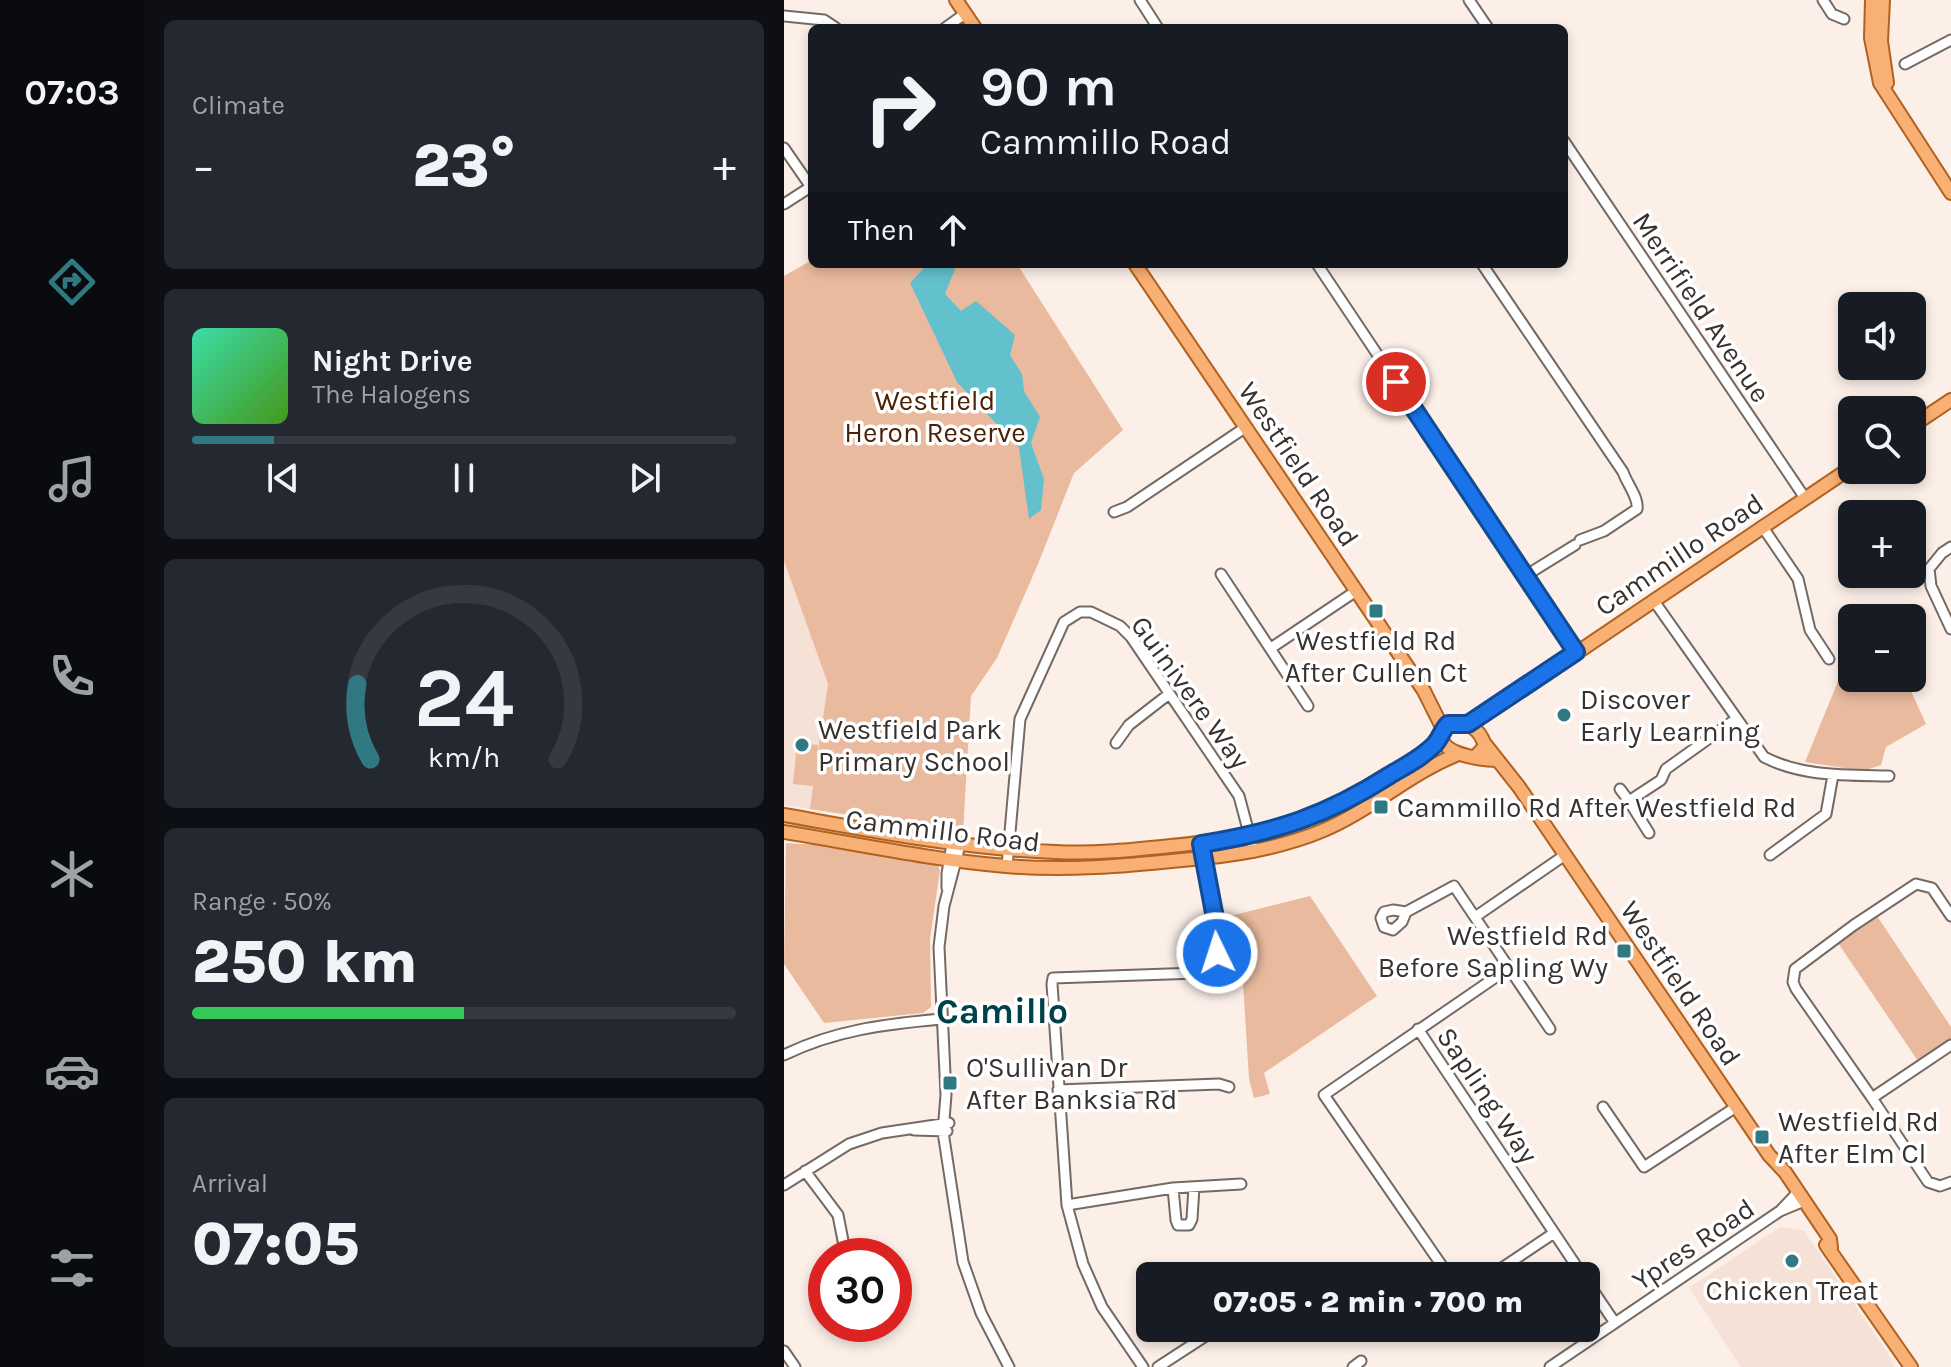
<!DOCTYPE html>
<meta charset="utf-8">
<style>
:root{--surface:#171b24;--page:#242831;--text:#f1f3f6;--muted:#9ea1a6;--line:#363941;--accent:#317982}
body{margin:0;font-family:Karla,sans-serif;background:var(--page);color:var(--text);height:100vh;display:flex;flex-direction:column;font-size:30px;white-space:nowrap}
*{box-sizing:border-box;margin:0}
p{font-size:26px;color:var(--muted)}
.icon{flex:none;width:44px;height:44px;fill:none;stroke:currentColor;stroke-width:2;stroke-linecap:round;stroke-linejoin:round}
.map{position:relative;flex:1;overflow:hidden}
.details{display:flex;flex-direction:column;gap:20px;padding:20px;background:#0d0f14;width:640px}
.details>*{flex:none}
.banner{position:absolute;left:24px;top:24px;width:760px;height:244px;border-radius:12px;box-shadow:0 4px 12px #0003;background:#171b24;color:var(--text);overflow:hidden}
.buttons{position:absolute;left:1054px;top:292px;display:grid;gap:16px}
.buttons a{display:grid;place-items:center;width:88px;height:88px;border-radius:12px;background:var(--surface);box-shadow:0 4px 12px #0003;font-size:40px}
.speed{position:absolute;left:24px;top:1238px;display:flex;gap:16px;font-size:40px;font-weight:700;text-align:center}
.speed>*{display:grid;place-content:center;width:104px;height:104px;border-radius:50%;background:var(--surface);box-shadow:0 4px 12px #0003;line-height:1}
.speed .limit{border:12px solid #d22;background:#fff;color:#111}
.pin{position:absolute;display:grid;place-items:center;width:68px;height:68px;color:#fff;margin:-34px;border:4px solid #fff;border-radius:50%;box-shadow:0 2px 8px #0007}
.me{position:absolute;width:88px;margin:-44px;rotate:356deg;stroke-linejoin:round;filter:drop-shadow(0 0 6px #0008)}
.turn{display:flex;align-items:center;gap:28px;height:168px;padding:0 40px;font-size:36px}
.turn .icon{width:104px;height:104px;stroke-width:2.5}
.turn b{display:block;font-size:56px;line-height:68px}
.then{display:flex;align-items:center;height:76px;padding:0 40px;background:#0003;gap:16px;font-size:30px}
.big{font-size:60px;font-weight:800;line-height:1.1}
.details .tile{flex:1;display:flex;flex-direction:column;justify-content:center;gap:12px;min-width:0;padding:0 28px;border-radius:12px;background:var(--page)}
.details .dial{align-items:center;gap:0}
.dial svg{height:208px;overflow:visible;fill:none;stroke:var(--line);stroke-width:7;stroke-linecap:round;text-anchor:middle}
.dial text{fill:var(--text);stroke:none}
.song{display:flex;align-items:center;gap:24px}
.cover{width:96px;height:96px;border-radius:12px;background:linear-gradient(135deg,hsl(160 70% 55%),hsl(100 70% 35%))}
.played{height:8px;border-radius:4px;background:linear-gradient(90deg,var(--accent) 15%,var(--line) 15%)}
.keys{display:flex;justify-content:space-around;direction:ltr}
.heat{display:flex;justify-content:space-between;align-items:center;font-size:44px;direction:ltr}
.charge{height:12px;border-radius:6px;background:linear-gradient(90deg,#34c759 50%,var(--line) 0)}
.trip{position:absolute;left:352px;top:1262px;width:464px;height:80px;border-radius:12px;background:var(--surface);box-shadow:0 4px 12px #0003;font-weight:800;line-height:80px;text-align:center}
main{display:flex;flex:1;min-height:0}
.dock{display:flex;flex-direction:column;width:144px;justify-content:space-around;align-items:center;background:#090b0e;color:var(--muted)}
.dock .icon{width:56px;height:56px}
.dock .selected{color:var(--accent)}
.dock b{font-size:36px;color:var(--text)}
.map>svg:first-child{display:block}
.built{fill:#f5e1d5}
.green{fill:#e9ba9e}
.water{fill:#62c1cd}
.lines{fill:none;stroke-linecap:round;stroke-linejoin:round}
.minor-casing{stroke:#756a63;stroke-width:13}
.major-casing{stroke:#b26220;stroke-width:16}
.minor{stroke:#fff;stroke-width:9}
.major{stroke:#f9b074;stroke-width:12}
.route-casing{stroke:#114b97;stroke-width:20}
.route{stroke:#1a73e8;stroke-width:14}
.poi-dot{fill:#317982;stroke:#fff;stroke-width:3}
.labels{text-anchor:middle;stroke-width:7;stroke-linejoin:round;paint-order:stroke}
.street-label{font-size:28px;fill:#37322f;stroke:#fff}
.park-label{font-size:28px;fill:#4b2205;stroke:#fff}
.poi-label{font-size:28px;fill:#37322f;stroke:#fff;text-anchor:start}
.district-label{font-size:36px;font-weight:bold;fill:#004249;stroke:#fff}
</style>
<main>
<nav class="dock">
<b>07:03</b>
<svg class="icon selected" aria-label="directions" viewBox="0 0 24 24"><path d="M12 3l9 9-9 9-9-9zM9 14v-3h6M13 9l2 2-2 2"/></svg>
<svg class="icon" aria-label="music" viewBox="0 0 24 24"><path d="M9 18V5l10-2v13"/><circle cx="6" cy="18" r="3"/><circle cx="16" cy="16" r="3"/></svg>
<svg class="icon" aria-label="phone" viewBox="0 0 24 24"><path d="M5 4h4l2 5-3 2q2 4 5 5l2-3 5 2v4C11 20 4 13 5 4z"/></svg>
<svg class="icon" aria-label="climate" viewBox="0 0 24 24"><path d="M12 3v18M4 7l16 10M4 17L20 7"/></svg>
<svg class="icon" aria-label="car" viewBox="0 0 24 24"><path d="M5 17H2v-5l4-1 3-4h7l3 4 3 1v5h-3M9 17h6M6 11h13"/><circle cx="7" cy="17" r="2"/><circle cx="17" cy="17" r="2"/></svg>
<svg class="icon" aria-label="filters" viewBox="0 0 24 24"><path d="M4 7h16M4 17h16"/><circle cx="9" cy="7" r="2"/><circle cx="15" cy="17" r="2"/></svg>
</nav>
<section class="details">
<div class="tile"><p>Climate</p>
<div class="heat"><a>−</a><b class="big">23°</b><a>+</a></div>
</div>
<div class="tile">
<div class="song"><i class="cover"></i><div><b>Night Drive</b><p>The Halogens</p></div></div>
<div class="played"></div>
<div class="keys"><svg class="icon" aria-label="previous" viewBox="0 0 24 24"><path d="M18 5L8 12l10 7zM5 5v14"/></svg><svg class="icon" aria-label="pause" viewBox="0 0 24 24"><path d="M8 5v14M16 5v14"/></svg><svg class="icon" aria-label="next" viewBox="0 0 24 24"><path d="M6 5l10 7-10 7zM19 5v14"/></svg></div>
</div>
<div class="tile dial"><svg viewBox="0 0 100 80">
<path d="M14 69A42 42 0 1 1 86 69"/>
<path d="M14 69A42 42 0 0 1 9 40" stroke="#317982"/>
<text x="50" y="56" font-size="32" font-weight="700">24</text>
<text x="50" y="72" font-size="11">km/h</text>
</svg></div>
<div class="tile"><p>Range · 50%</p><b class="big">250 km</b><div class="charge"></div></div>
<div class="tile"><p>Arrival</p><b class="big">07:05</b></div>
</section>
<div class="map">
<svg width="1167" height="1367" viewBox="0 0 1167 1367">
<rect width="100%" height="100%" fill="#fcefe8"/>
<!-- built -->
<path class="built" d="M0 561 44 684 26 809 0 805Z
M996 1227 1020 1231 1107 1358 1110 1367H957L905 1288Z"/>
<!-- green -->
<path class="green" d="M28 260V264H233L339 430 290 473 254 564 213 658 187 696 179 833 26 809 29 786 9 784 13 743 34 745 33 758 44 684 0 561V276Z
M1058 658H1068V678H1121L1142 724 1102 747 1097 765 1079 771 1021 762 1057 674 1054 668Z
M2 843 52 846 153 864 156 870 146 939 147 1007 139 1013 40 1023 0 964Z
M526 896 593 996 480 1073 486 1094 470 1098 465 1079 459 983 445 960 438 918Z
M1093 916 1167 1027V1039L1134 1061 1054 943Z"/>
<!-- water -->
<path class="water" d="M144 264H166L171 269 161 294 177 311 192 301 231 335 226 355 238 374 240 391 256 417 247 443 260 479 257 510 245 519 235 448 173 382 126 283Z"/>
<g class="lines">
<defs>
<path id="minor" d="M356 0 374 28
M685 0 704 28
M1039 0 1048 14 1060 19
M0 16 40 20 52 28
M161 28 182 13
M1121 64 1167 40
M780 141 1021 498
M0 148 27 187
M0 204 28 186
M533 264 792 652
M698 264 839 472C843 484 855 498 853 509L820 531 796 540
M330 512 343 507 462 427
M978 526 1014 579 1026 630 1045 659
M1167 547 1158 553 1145 569 1147 586 1167 629
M437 574 524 706
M741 576 791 545
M870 601 980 757C1018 777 1063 775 1105 776
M487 648 572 591
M332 743 345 725 385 694
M836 789 845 801
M865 833 845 801 877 780 882 769 952 719
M176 845 160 906 155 947 162 1095 159 1132 179 1262 197 1313 225 1367
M986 855 1042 814 1049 775
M223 866 236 719 280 622 296 612H307L336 626 347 637 455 796 470 852
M163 888V874L168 844
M622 912 609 910 600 912 597 918 600 927 609 930 618 922 622 912 670 886 766 1029
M691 917 781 855
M634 1029 799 1276
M1167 1045 1088 1098 1144 1182 1156 1186 1167 1182
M0 1055C51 1030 102 1024 157 1019
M274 1090 435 1084 445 1087
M1088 1098 1012 989 1009 982 1011 969 1070 925 1132 884 1148 888 1167 916
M819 1107 860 1167 952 1107
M130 1130 163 1131
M21 1171 54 1215 62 1256
M0 1185 65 1144 98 1133 165 1123
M389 1188 392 1220 394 1225H405L408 1219 410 1187
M283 1205 389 1188 457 1184
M996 1211 1014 1192
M514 1276 523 1270
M665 1276 540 1095 725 968
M706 1276 770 1233
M802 1280 831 1323
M0 1351 11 1367
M359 1367 318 1307 299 1264 283 1205 268 984 269 978 413 973C428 966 435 957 435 939L417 844
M374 1367 434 1328
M569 1367 577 1361
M766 1367 996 1211 1020 1201"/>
<path id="major" d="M172 0 191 28
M1088 0 1087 38 1096 83 1167 193
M1099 0 1097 41 1103 83
M351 264 640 691 659 729
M1128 426 1167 400
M684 724 696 715 711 708 1068 467
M701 744 735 787 985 1155 1001 1172 1046 1239 1047 1248
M692 756 701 746C696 728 682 720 664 724 639 752 696 760 712 760
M0 815C90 831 180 849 272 852 310 854 349 850 387 846 461 839 526 824 589 785 613 771 641 758 658 735
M0 832C74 844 148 860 222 866 281 871 340 866 398 860 447 856 495 849 540 830 587 810 625 774 672 755
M1042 1245 1127 1367"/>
</defs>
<!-- minor casing -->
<use href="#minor" class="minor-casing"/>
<!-- major casing -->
<use href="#major" class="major-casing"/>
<!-- minor -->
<use href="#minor" class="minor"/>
<!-- major -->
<use href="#major" class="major"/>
</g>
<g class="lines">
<defs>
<path id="route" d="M433 953 435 939 417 844C492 832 542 816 606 775 621 766 639 757 651 744 657 737 658 730 664 724H684L792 652 612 382"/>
</defs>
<!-- route casing -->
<use href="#route" class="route-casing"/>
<!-- route -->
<use href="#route" class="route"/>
</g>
<!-- markers -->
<g class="poi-dot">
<rect x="584" y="603" width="16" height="16" rx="4"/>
<circle cx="780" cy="715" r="8"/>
<circle cx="18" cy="745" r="8"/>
<rect x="589" y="799" width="16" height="16" rx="4"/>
<rect x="832" y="943" width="16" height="16" rx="4"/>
<rect x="158" y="1075" width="16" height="16" rx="4"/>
<rect x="970" y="1129" width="16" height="16" rx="4"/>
<circle cx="1008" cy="1261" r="8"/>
</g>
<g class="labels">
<!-- street labels -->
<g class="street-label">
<text transform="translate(918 307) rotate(56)" y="10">Merrifield Avenue</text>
<text transform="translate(515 464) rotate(56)" y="10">Westfield Road</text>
<text transform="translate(895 554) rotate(-34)" y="10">Cammillo Road</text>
<text transform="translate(407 692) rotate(54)" y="10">Guinivere Way</text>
<text transform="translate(159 830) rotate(7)" y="10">Cammillo Road</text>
<text transform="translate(897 983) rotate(56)" y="10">Westfield Road</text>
<text transform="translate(704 1095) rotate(56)" y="10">Sapling Way</text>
<text transform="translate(909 1244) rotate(-34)" y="10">Ypres Road</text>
</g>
<!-- park labels -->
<g class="park-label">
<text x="151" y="410">Westfield<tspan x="151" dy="32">Heron Reserve</tspan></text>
</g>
<!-- poi labels -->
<g class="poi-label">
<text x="592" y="650" text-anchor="middle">Westfield Rd<tspan x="592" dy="32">After Cullen Ct</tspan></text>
<text x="796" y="709">Discover<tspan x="796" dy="32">Early Learning</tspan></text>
<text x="34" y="739">Westfield Park<tspan x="34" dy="32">Primary School</tspan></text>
<text x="613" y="817">Cammillo Rd After Westfield Rd</text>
<text x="824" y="945" text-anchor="end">Westfield Rd<tspan x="824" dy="32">Before Sapling Wy</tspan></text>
<text x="182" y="1077">O'Sullivan Dr<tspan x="182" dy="32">After Banksia Rd</tspan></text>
<text x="994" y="1131">Westfield Rd<tspan x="994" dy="32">After Elm Cl</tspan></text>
<text x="1008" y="1300" text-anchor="middle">Chicken Treat</text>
</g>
<!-- district labels -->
<g class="district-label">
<text x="218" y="1023">Camillo</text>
</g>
</g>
</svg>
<div class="buttons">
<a><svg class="icon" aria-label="sound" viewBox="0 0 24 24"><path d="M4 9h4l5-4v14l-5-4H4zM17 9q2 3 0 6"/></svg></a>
<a><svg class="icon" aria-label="search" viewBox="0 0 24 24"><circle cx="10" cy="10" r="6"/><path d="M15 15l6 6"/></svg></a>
<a>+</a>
<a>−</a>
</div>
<div class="speed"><div class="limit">30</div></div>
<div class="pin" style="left:612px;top:382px;background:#d93025"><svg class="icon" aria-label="arrive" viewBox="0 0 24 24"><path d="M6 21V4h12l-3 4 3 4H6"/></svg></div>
<svg class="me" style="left:433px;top:953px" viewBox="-20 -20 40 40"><circle r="17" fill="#1a73e8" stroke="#fff" stroke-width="3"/><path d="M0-11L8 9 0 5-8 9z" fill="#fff"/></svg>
<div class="trip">07:05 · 2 min · 700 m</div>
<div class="banner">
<div class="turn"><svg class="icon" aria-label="right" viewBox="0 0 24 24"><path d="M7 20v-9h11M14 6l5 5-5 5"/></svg><div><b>90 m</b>Cammillo Road</div></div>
<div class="then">Then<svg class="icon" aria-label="ahead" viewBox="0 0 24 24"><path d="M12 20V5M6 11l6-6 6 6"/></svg></div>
</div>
</div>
</main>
